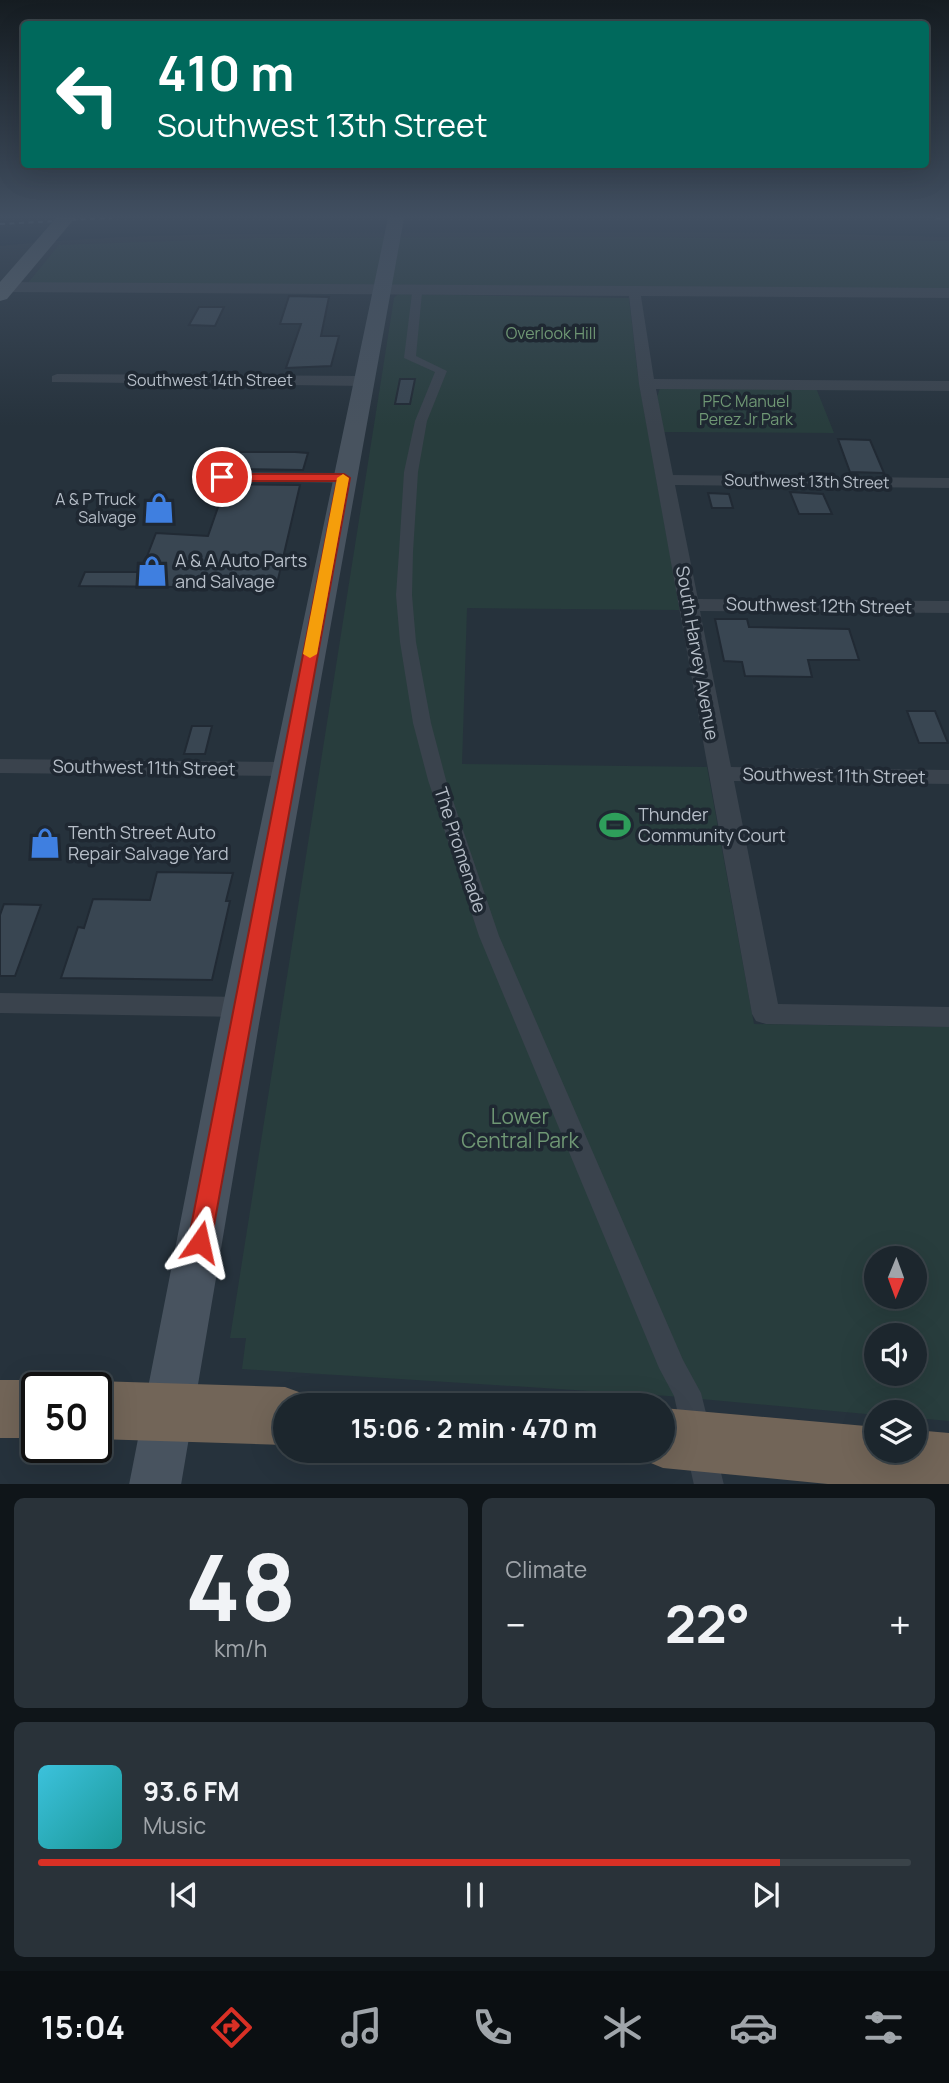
<!DOCTYPE html>
<meta charset="utf-8">
<style>
:root{--surface:#1c262d;--page:#293239;--text:#f1f3f6;--muted:#a0a5aa;--line:#3a4349;--accent:#d93025}
body{margin:0;font-family:Manrope,sans-serif;background:var(--page);color:var(--text);height:100vh;display:flex;flex-direction:column;font-size:26px;white-space:nowrap}
*{box-sizing:border-box;margin:0}
p{font-size:23px;color:var(--muted)}
.icon{flex:none;width:38px;height:38px;fill:none;stroke:currentColor;stroke-width:2;stroke-linecap:round;stroke-linejoin:round}
.map{position:relative;height:1484px;overflow:hidden}
.panel{display:flex;flex-direction:column;gap:14px;padding:14px;background:#0f1519;flex:1}
.panel>*{flex:none}
.banner{position:absolute;left:21px;top:21px;width:908px;height:147px;border-radius:7px;box-shadow:0 7px 28px #0002,0 0 0 2px var(--line);background:#00695c;color:#fff;overflow:hidden}
.needle{width:46px;rotate:181deg}
.fabs{position:absolute;left:864px;top:1246px;display:grid;gap:14px}
.fabs a{display:grid;place-items:center;width:63px;height:63px;border-radius:50%;background:var(--surface);box-shadow:0 7px 28px #0002,0 0 0 2px var(--line);font-size:35px}
.speed{position:absolute;left:21px;top:1372px;display:flex;gap:14px;font-size:35px;font-weight:700;text-align:center}
.speed>*{display:grid;place-content:center;width:91px;height:91px;border-radius:50%;background:var(--surface);box-shadow:0 7px 28px #0002,0 0 0 2px var(--line);line-height:1}
.speed .limit{border:4px solid #111;border-radius:10px;background:#fff;color:#111}
.pin{position:absolute;display:grid;place-items:center;width:60px;height:60px;color:#fff;margin:-30px;border:4px solid #fff;border-radius:50%;box-shadow:0 2px 7px #0007}
.me{position:absolute;width:77px;margin:-38px;rotate:11deg;stroke-linejoin:round;filter:drop-shadow(0 0 5px #0008)}
.turn{display:flex;align-items:center;gap:24px;height:147px;padding:0 21px;font-size:32px}
.turn .icon{width:91px;height:91px;stroke-width:2.5}
.turn b{display:block;font-size:49px;line-height:60px}
.big{font-size:52px;font-weight:700;line-height:1.1}
.panel .widget{flex:1;display:flex;flex-direction:column;justify-content:center;gap:10px;min-width:0;padding:0 24px;border-radius:10px;background:var(--page)}
.panel .dial{align-items:center;gap:0}
.dial b{font-size:91px;line-height:1}
.song{display:flex;align-items:center;gap:21px}
.cover{width:84px;height:84px;border-radius:10px;background:linear-gradient(135deg,hsl(190 70% 55%),hsl(180 70% 35%))}
.played{height:7px;border-radius:4px;background:linear-gradient(90deg,var(--accent) 85%,var(--line) 85%)}
.keys{display:flex;justify-content:space-around;direction:ltr}
.heat{display:flex;justify-content:space-between;align-items:center;font-size:38px;direction:ltr}
.panel .tiles{flex:1;display:grid;gap:14px;grid-template-columns:1fr 1fr}
.widget:last-child{grid-column:span 2}
.trip{position:absolute;left:273px;top:1393px;width:402px;height:70px;border-radius:35px;background:var(--surface);box-shadow:0 7px 28px #0002,0 0 0 2px var(--line);font-weight:700;line-height:70px;text-align:center}
.menu{display:flex;height:112px;justify-content:space-around;align-items:center;background:#0b0f12;color:var(--muted)}
.menu .icon{width:49px;height:49px}
.menu .current{color:var(--accent)}
.menu b{font-size:32px;color:var(--text)}
.map>svg:first-child{display:block}
.green{fill:#283d3d;fill-rule:evenodd}
.water{fill:#1a2a39}
.lines{fill:none;stroke-linecap:round;stroke-linejoin:round}
.ferry{stroke:#728ca4;stroke-width:2;stroke-dasharray:5 4.5;stroke-linecap:butt}
.building{fill:#394652;stroke:#212a34;stroke-width:2}
.pedestrian{fill:#3a434d;fill-rule:evenodd}
.minor{fill:#3a434d;fill-rule:evenodd}
.tertiary{fill:#3a434d;fill-rule:evenodd}
.secondary{fill:#48535f;fill-rule:evenodd}
.primary{fill:#58636c;fill-rule:evenodd}
.motorway{fill:#726558;fill-rule:evenodd}
.route{fill:#d93025;stroke:#8d1f18;stroke-width:2}
.slow{fill:#f59e0b}
.labels{text-anchor:middle;stroke-width:7;stroke-linejoin:round;paint-order:stroke}
.far-park-label{font-size:16px;fill:#6f9774;stroke:#1f2832}
.far-street-label{font-size:16px;fill:#b6bec8;stroke:#1f2832}
.far-poi-label{font-size:16px;fill:#b6bec8;stroke:#1f2832;text-anchor:end}
.poi-label{font-size:18px;fill:#b6bec8;stroke:#1f2832;text-anchor:start}
.street-label{font-size:18px;fill:#b6bec8;stroke:#1f2832}
.near-park-label{font-size:21px;fill:#6f9774;stroke:#1f2832}
</style>
<div class="map">
<svg width="949" height="1485" viewBox="0 0 949 1485">
<rect width="100%" height="100%" fill="#26323c"/>
<!-- green -->
<path class="green" d="M629 237 949 241V291L27 284 59 245 257 238Z
M398 294 629 298 638 376 680 610 467 608 462 764 707 767 754 1024 949 1027V1421L915 1418V1412H877V1415L668 1396 242 1369 246 1338H230L394 298ZM877 1258H915V1297H877ZM877 1335H915V1374H877Z
M660 388H816L834 433 664 432 657 397Z"/>
<!-- water -->
<path class="water" d="M0 218H949V237C776 231 603 233 429 233 286 234 143 231 0 246Z"/>
<g class="lines">
<!-- ferry -->
<path class="ferry" d="M936 218 949 219
M71 220 112 218
M0 224 55 221"/>
</g>
<!-- building -->
<path class="building" d="M289 296 329 297 321 336H339L331 366 286 368 301 324H280Z
M199 307H224L215 326 189 325Z
M400 379H415L410 404H395Z
M838 439 870 440 884 473 850 472Z
M238 452H295L308 453 303 470 233 469Z
M226 484 300 485 276 588 79 586 85 572H141L156 533 208 536Z
M790 492 823 494 832 514H799Z
M708 493 729 494 733 508H712Z
M715 619H747L749 627 849 629 859 660H808L812 677 745 676 742 662 724 661Z
M907 711H935L948 743H919Z
M192 726H212L205 754H184Z
M157 872 233 873 226 901H230L212 980 61 978 78 927 84 928 93 899 150 900Z
M4 904 41 905 15 976H0V915Z"/>
<g class="lines">
<!-- pedestrian -->
<path class="pedestrian" d="M417 290 422 293 416 356 447 371 427 421 418 472 413 552 412 595 416 642 431 723 446 780 499 936 683 1360 701 1393 724 1485H694L674 1396 659 1368 479 936 428 780 413 723 400 642 396 595 399 552 404 472 415 421 435 372 404 358 412 293Z"/>
<!-- minor -->
<path class="minor" d="M628 287 640 290 654 379 949 381V391L656 389 673 475 949 478V488L675 485 698 599 949 601V613L700 611 731 767 949 770V784L734 781 778 1004 949 1007V1027L766 1024 756 1021 752 1014 639 384Z
M57 374 363 376 371 381 363 386 52 382V376Z
M222 472 344 473 353 478 344 483 216 481 213 477 216 473Z
M0 759 288 762 296 764 300 769 296 774 288 776 0 773Z
M0 993 242 997 252 1000 256 1007 252 1014 242 1017 0 1013Z"/>
<!-- tertiary -->
<path class="tertiary" d="M0 282 949 288V298L0 292Z"/>
<!-- secondary -->
<path class="secondary" d="M388 218H404L259 1024 181 1485H129L219 1024Z"/>
<!-- primary -->
<path class="primary" d="M56 218H75L7 299 0 301V282Z"/>
<!-- motorway -->
<path class="motorway" d="M0 1380H37L57 1388H37V1438H0Z
M96 1381 285 1387 307 1395 311 1405H285V1445L96 1439V1388H78Z
M663 1408 877 1427V1451H915V1430L949 1433V1485H838L663 1468 641 1459 637 1451H663Z"/>
</g>
<!-- sky -->
<linearGradient id="sky" x2="0" y2="1"><stop stop-color="#151c21"/><stop offset="0.51" stop-color="#414f61"/><stop offset="1" stop-color="#414f61" stop-opacity="0"/></linearGradient>
<rect width="949" height="426" fill="url(#sky)"/>
<!-- route -->
<path class="route" d="M344 474 350 478 211 1242 208 1249 200 1252 191 1249 188 1242 337 481H222L216 477 222 474Z"/>
<!-- slow -->
<path class="slow" d="M343 474 349 478 317 654 310 658 303 654 337 478Z"/>
<!-- icons -->
<defs>
<symbol id="shop-bare" viewBox="-9 -9 18 18"><path d="M-5-2.5h2.3a2.7 3.5 0 0 1 5.4 0H5L5.5 6h-11ZM-1.5-2.5h3a1.5 2.3 0 0 0-3 0Z" fill="#3f7fe0" stroke="#1f2832" stroke-width="2.5" paint-order="stroke"/></symbol>
<symbol id="stadium-bare" viewBox="-9 -9 18 18"><path d="M0-5a6.5 5 0 1 0 0 10a6.5 5 0 1 0 0-10ZM-3.5-1.8h7v3.6h-7Z" fill="#2e9e5b" stroke="#1f2832" stroke-width="2.5" paint-order="stroke"/></symbol>
</defs>
<g fill-rule="evenodd">
<use href="#shop-bare" x="137" y="486" width="44" height="44"/>
<use href="#shop-bare" x="130" y="549" width="44" height="44"/>
<use href="#stadium-bare" x="593" y="803" width="44" height="44"/>
<use href="#shop-bare" x="23" y="821" width="44" height="44"/>
</g>
<g class="labels">
<!-- far-park labels -->
<g class="far-park-label">
<text x="551" y="339">Overlook Hill</text>
<text x="746" y="407">PFC Manuel<tspan x="746" dy="18">Perez Jr Park</tspan></text>
</g>
<!-- far-street labels -->
<g class="far-street-label">
<text x="210" y="386">Southwest 14th Street</text>
<text transform="translate(807 481) rotate(1)" y="6">Southwest 13th Street</text>
</g>
<!-- far-poi labels -->
<g class="far-poi-label">
<text x="136" y="505">A &amp; P Truck<tspan x="136" dy="18">Salvage</tspan></text>
</g>
<!-- poi labels -->
<g class="poi-label">
<text x="175" y="567">A &amp; A Auto Parts<tspan x="175" dy="21">and Salvage</tspan></text>
<text x="638" y="821">Thunder<tspan x="638" dy="21">Community Court</tspan></text>
<text x="68" y="839">Tenth Street Auto<tspan x="68" dy="21">Repair Salvage Yard</tspan></text>
</g>
<!-- street labels -->
<g class="street-label">
<text transform="translate(819 606) rotate(1)" y="6">Southwest 12th Street</text>
<text transform="translate(697 653) rotate(80)" y="6">South Harvey Avenue</text>
<text transform="translate(144 768) rotate(1)" y="6">Southwest 11th Street</text>
<text transform="translate(834 776) rotate(1)" y="6">Southwest 11th Street</text>
<text transform="translate(460 850) rotate(72)" y="6">The Promenade</text>
</g>
<!-- near-park labels -->
<g class="near-park-label">
<text x="520" y="1124">Lower<tspan x="520" dy="24">Central Park</tspan></text>
</g>
</g>
</svg>
<div class="fabs">
<a><svg class="needle" viewBox="-14 -14 28 28"><path d="M0-13l5 13h-10z" fill="#e53935"/><path d="M0 13l5-13h-10z" fill="#a0a5aa"/></svg></a>
<a><svg class="icon" aria-label="sound" viewBox="0 0 24 24"><path d="M4 9h4l5-4v14l-5-4H4zM17 9q2 3 0 6"/></svg></a>
<a><svg class="icon" aria-label="layers" viewBox="0 0 24 24"><path d="M12 4l9 5-9 5-9-5zM3 14l9 5 9-5"/></svg></a>
</div>
<div class="speed"><div class="limit">50</div></div>
<div class="pin" style="left:222px;top:477px;background:#d93025"><svg class="icon" aria-label="arrive" viewBox="0 0 24 24"><path d="M6 21V4h12l-3 4 3 4H6"/></svg></div>
<svg class="me" style="left:200px;top:1242px" viewBox="-20 -20 40 40"><path d="M0-17L14 15 0 8-14 15z" fill="#d93025" stroke="#fff" stroke-width="4"/></svg>
<div class="trip">15:06 · 2 min · 470 m</div>
<div class="banner">
<div class="turn"><svg class="icon" aria-label="left" viewBox="0 0 24 24"><path d="M17 20v-9H6M10 6l-5 5 5 5"/></svg><div><b>410 m</b>Southwest 13th Street</div></div>
</div>
</div>
<section class="panel">
<div class="tiles">
<div class="widget dial"><b>48</b><p>km/h</p></div>
<div class="widget"><p>Climate</p>
<div class="heat"><a>−</a><b class="big">22°</b><a>+</a></div>
</div>
<div class="widget">
<div class="song"><i class="cover"></i><div><b>93.6 FM</b><p>Music</p></div></div>
<div class="played"></div>
<div class="keys"><svg class="icon" aria-label="previous" viewBox="0 0 24 24"><path d="M18 5L8 12l10 7zM5 5v14"/></svg><svg class="icon" aria-label="pause" viewBox="0 0 24 24"><path d="M8 5v14M16 5v14"/></svg><svg class="icon" aria-label="next" viewBox="0 0 24 24"><path d="M6 5l10 7-10 7zM19 5v14"/></svg></div>
</div>
</div>
</section>
<nav class="menu">
<b>15:04</b>
<svg class="icon current" aria-label="directions" viewBox="0 0 24 24"><path d="M12 3l9 9-9 9-9-9zM9 14v-3h6M13 9l2 2-2 2"/></svg>
<svg class="icon" aria-label="music" viewBox="0 0 24 24"><path d="M9 18V5l10-2v13"/><circle cx="6" cy="18" r="3"/><circle cx="16" cy="16" r="3"/></svg>
<svg class="icon" aria-label="phone" viewBox="0 0 24 24"><path d="M5 4h4l2 5-3 2q2 4 5 5l2-3 5 2v4C11 20 4 13 5 4z"/></svg>
<svg class="icon" aria-label="climate" viewBox="0 0 24 24"><path d="M12 3v18M4 7l16 10M4 17L20 7"/></svg>
<svg class="icon" aria-label="car" viewBox="0 0 24 24"><path d="M5 17H2v-5l4-1 3-4h7l3 4 3 1v5h-3M9 17h6M6 11h13"/><circle cx="7" cy="17" r="2"/><circle cx="17" cy="17" r="2"/></svg>
<svg class="icon" aria-label="filters" viewBox="0 0 24 24"><path d="M4 7h16M4 17h16"/><circle cx="9" cy="7" r="2"/><circle cx="15" cy="17" r="2"/></svg>
</nav>
